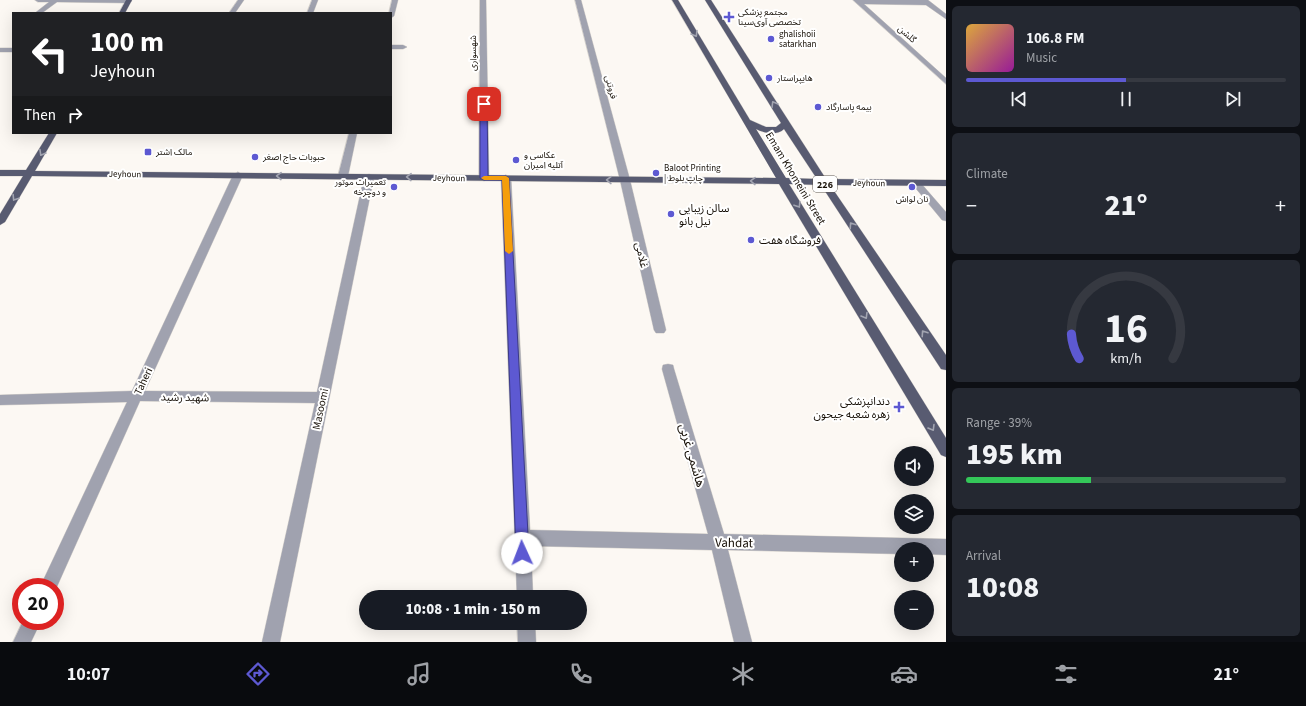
<!DOCTYPE html>
<meta charset="utf-8">
<style>
:root{--surface:#171b24;--page:#242831;--text:#f1f3f6;--muted:#9ea1a6;--line:#363941;--accent:#5d59d2}
body{margin:0;font-family:"Source Sans 3","Noto Sans Arabic",sans-serif;background:var(--page);color:var(--text);height:100vh;display:flex;flex-direction:column;font-size:15px;white-space:nowrap}
*{box-sizing:border-box;margin:0}
p{font-size:13px;color:var(--muted)}
.icon{flex:none;width:22px;height:22px;fill:none;stroke:currentColor;stroke-width:2;stroke-linecap:round;stroke-linejoin:round}
.map{position:relative;flex:1;overflow:hidden}
.side{display:flex;flex-direction:column;gap:6px;padding:6px;background:#0d0f14;width:360px}
.side>*{flex:none}
.guide{position:absolute;left:12px;top:12px;width:380px;height:122px;border-radius:0px;box-shadow:0 4px 16px #0002;background:#202124;color:#fff;overflow:hidden}
.tools{position:absolute;left:894px;top:446px;display:grid;gap:8px}
.tools a{display:grid;place-items:center;width:40px;height:40px;border-radius:50%;background:var(--surface);box-shadow:0 4px 16px #0002;font-size:20px}
.speed{position:absolute;left:12px;top:578px;display:flex;gap:8px;font-size:20px;font-weight:700;text-align:center}
.speed>*{display:grid;place-content:center;width:52px;height:52px;border-radius:50%;background:var(--surface);box-shadow:0 4px 16px #0002;line-height:1}
.speed .limit{border:6px solid #d22;background:#fff;color:#111}
.pin{position:absolute;display:grid;place-items:center;width:34px;height:34px;color:#fff;margin:-17px;border-radius:8px;box-shadow:0 2px 6px #0006}
.me{position:absolute;width:44px;margin:-22px;rotate:358deg;stroke-linejoin:round;filter:drop-shadow(0 0 3px #0008)}
.turn{display:flex;align-items:center;gap:14px;height:84px;padding:0 12px;font-size:18px}
.turn .icon{width:52px;height:52px;stroke-width:2.5}
.turn b{display:block;font-size:28px;line-height:34px}
.then{display:flex;align-items:center;height:38px;padding:0 12px;background:#0003;gap:8px;font-size:15px}
.big{font-size:30px;font-weight:800;line-height:1.1}
.side .widget{flex:1;display:flex;flex-direction:column;justify-content:center;gap:6px;min-width:0;padding:0 14px;border-radius:6px;background:var(--page)}
.side .dial{align-items:center;gap:0}
.dial svg{height:104px;overflow:visible;fill:none;stroke:var(--line);stroke-width:7;stroke-linecap:round;text-anchor:middle}
.dial text{fill:var(--text);stroke:none}
.song{display:flex;align-items:center;gap:12px}
.cover{width:48px;height:48px;border-radius:6px;background:linear-gradient(135deg,hsl(40 70% 55%),hsl(300 70% 35%))}
.played{height:4px;border-radius:2px;background:linear-gradient(90deg,var(--accent) 50%,var(--line) 50%)}
.keys{display:flex;justify-content:space-around;direction:ltr}
.heat{display:flex;justify-content:space-between;align-items:center;font-size:22px;direction:ltr}
.charge{height:6px;border-radius:3px;background:linear-gradient(90deg,#34c759 39%,var(--line) 0)}
.trip{position:absolute;left:359px;top:590px;width:228px;height:40px;border-radius:20px;background:var(--surface);box-shadow:0 4px 16px #0002;font-weight:800;line-height:40px;text-align:center}
.dock{display:flex;height:64px;justify-content:space-around;align-items:center;background:#090b0e;color:var(--muted)}
.dock .icon{width:28px;height:28px}
.dock .current{color:var(--accent)}
.dock b{font-size:18px;color:var(--text)}
main{display:flex;flex:1;min-height:0}
.map>svg:first-child{display:block}
.lines{fill:none;stroke-linecap:round;stroke-linejoin:round}
.minor-casing{stroke:#d7d3cd;stroke-width:1}
.major-casing{stroke:#d7d3cd;stroke-width:1}
.minor{fill:#a0a2af;fill-rule:evenodd}
.major{fill:#585b71;fill-rule:evenodd}
.oneway{stroke:#a3a5b1}
.route{fill:#5d59d2;stroke:#3c3a88}
.slow{fill:#f59e0b}
.poi-dot{fill:#5d59d2;stroke:#fff;stroke-width:1.5}
.labels{text-anchor:middle;stroke-width:4;stroke-linejoin:round;paint-order:stroke}
.far-poi-label{font-size:9px;fill:#160f06;stroke:#fff;text-anchor:start}
.far-street-label{font-size:9px;fill:#160f06;stroke:#fff}
.shield{fill:#fff;stroke:#5c5751;stroke-width:1}
.shield-label{font-size:10px;font-weight:bold;fill:#160f06}
.street-label{font-size:11px;fill:#160f06;stroke:#fff}
.poi-label{font-size:11px;fill:#160f06;stroke:#fff;text-anchor:start}
.near-street-label{font-size:13px;fill:#160f06;stroke:#fff}
</style>
<main>
<div class="map">
<svg width="946" height="642" viewBox="0 0 946 642">
<rect width="100%" height="100%" fill="#fcf8f3"/>
<g class="lines">
<defs>
<path id="minor" d="M35 0H131L132 1 129 3 57 2 42 13H35L49 2H38Z
M238 0H244L235 13H229Z
M312 0H318L313 13H307Z
M392 0H398L394 16 391 18V13H389Z
M480 0H486L489 178 484 181 479 178Z
M575 0H581L630 180 666 330 664 333H656L654 330 620 180Z
M853 0H928L946 14V19L926 5 864 4 946 78V84Z
M391 45H403L407 47 403 49H391Z
M0 48H13V52H0Z
M349 133H357L348 176 343 179 338 176Z
M238 172 243 175 145 391 317 392 364 177 369 174 374 177 280 642H262L315 403 140 401 55 591V587H40L127 402 0 405V395L132 391 233 175Z
M506 175 511 178 530 530 708 534 662 369 663 365 668 364 673 365 674 369 724 534 946 539V555L927 554V549H901V554L728 550 752 642H734L712 550 531 546 533 597H517L501 178Z
M916 180 919 181 946 212V221L942 220 913 185 911 183Z
M23 621H41L31 642H13Z
M517 623H535L536 642H518Z"/>
<path id="major" d="M126 0H132L125 13H119Z
M672 0H678L750 120 766 127H776L781 123 705 0H711L826 179 946 180V186L830 185 946 355V370L941 369 821 185 789 184 946 438V457L941 455 779 184 32 176 5 222 0 225V214L23 176H0V170H26L49 133H57L35 171 776 178ZM756 129C764 133 777 136 784 129L817 179 786 178Z"/>
</defs>
<!-- minor casing -->
<use href="#minor" class="minor-casing"/>
<!-- major casing -->
<use href="#major" class="major-casing"/>
<!-- minor -->
<use href="#minor" class="minor"/>
<!-- major -->
<use href="#major" class="major"/>
</g>
<!-- one-way arrows -->
<defs><path id="oneway-chevron" d="M-2-3.5L2.5 0L-2 3.5" fill="none" stroke-width="1.6" stroke-linecap="round" stroke-linejoin="round"/></defs>
<g class="oneway">
<use href="#oneway-chevron" transform="translate(695 34) rotate(59)"/>
<use href="#oneway-chevron" transform="translate(774 104) rotate(-121)"/>
<use href="#oneway-chevron" transform="translate(42 153) rotate(120)"/>
<use href="#oneway-chevron" transform="translate(279 176) rotate(-179)"/>
<use href="#oneway-chevron" transform="translate(409 177) rotate(-179)"/>
<use href="#oneway-chevron" transform="translate(609 180) rotate(-179)"/>
<use href="#oneway-chevron" transform="translate(753 181) rotate(-179)"/>
<use href="#oneway-chevron" transform="translate(15 198) rotate(122)"/>
<use href="#oneway-chevron" transform="translate(798 205) rotate(58)"/>
<use href="#oneway-chevron" transform="translate(852 225) rotate(-124)"/>
<use href="#oneway-chevron" transform="translate(865 316) rotate(59)"/>
<use href="#oneway-chevron" transform="translate(924 333) rotate(-124)"/>
<use href="#oneway-chevron" transform="translate(932 428) rotate(59)"/>
</g>
<!-- route -->
<path class="route" d="M484 102 487 104 488 176H506L509 178 529 553 527 557 522 559 518 557 516 553 502 180H484L480 178V104Z"/>
<!-- slow -->
<path class="slow" d="M506 176 509 178 513 251 509 254 505 251 502 180H484L481 178 484 176Z"/>
<!-- markers -->
<g class="poi-dot">
<path d="M727 11h4v4h4v4h-4v4h-4v-4h-4v-4h4z"/>
<circle cx="771" cy="39" r="4"/>
<circle cx="769" cy="78" r="4"/>
<circle cx="818" cy="107" r="4"/>
<rect x="144" y="148" width="8" height="8" rx="2"/>
<circle cx="255" cy="157" r="4"/>
<circle cx="516" cy="160" r="4"/>
<circle cx="656" cy="173" r="4"/>
<circle cx="394" cy="187" r="4"/>
<circle cx="912" cy="187" r="4"/>
<circle cx="671" cy="214" r="4"/>
<circle cx="751" cy="240" r="4"/>
<path d="M897 401h4v4h4v4h-4v4h-4v-4h-4v-4h4z"/>
</g>
<g class="labels">
<!-- far-poi labels -->
<g class="far-poi-label">
<text x="738" y="15">مجتمع پزشکی<tspan x="738" dy="10">تخصصی آوی‌سینا</tspan></text>
<text x="779" y="37">ghalishoii<tspan x="779" dy="10">satarkhan</tspan></text>
<text x="777" y="81">هایپراستار</text>
<text x="826" y="110">بیمه پاسارگاد</text>
<text x="156" y="155">مالک اشتر</text>
<text x="524" y="158">عکاسی و<tspan x="524" dy="10">آتلیه امیران</tspan></text>
<text x="263" y="160">حبوبات حاج اصغر</text>
<text x="664" y="171">Baloot Printing<tspan x="664" dy="10">| چاپ بلوط</tspan></text>
<text x="386" y="185" text-anchor="end">تعمیرات موتور<tspan x="386" dy="10">و دوچرخه</tspan></text>
<text x="912" y="202" text-anchor="middle">نان لواش</text>
</g>
<!-- far-street labels -->
<g class="far-street-label">
<text transform="translate(907 34) rotate(42)" y="3">گلشن</text>
<text transform="translate(473 53) rotate(-90)" y="3">شهسواری</text>
<text transform="translate(611 87) rotate(75)" y="3">فروتنی</text>
<text transform="translate(125 174) rotate(1)" y="3">Jeyhoun</text>
<text transform="translate(449 178) rotate(1)" y="3">Jeyhoun</text>
<text transform="translate(869 183) rotate(1)" y="3">Jeyhoun</text>
</g>
<!-- shield labels -->
<rect class="shield" x="813" y="176" width="24" height="16" rx="3"/>
<g class="shield-label">
<text x="825" y="188">226</text>
</g>
<!-- street labels -->
<g class="street-label">
<text transform="translate(796 178) rotate(59)" y="4">Emam Khomeini Street</text>
<text transform="translate(642 255) rotate(77)" y="4">غلامی</text>
<text transform="translate(143 381) rotate(-65)" y="4">Taheri</text>
<text transform="translate(185 397) rotate(1)" y="4">شهید رشید</text>
<text transform="translate(320 409) rotate(-78)" y="4">Masoomi</text>
</g>
<!-- poi labels -->
<g class="poi-label">
<text x="679" y="212">سالن زیبایی<tspan x="679" dy="13">نیل بانو</tspan></text>
<text x="759" y="244">فروشگاه هفت</text>
<text x="890" y="405" text-anchor="end">دندانپزشکی<tspan x="890" dy="13">زهره شعبه جیحون</tspan></text>
</g>
<!-- near-street labels -->
<g class="near-street-label">
<text transform="translate(693 455) rotate(74)" y="5">هاشمی غربی</text>
<text transform="translate(734 542) rotate(1)" y="5">Vahdat</text>
</g>
</g>
</svg>
<div class="tools">
<a><svg class="icon" aria-label="sound" viewBox="0 0 24 24"><path d="M4 9h4l5-4v14l-5-4H4zM17 9q2 3 0 6"/></svg></a>
<a><svg class="icon" aria-label="layers" viewBox="0 0 24 24"><path d="M12 4l9 5-9 5-9-5zM3 14l9 5 9-5"/></svg></a>
<a>+</a>
<a>−</a>
</div>
<div class="speed"><div class="limit">20</div></div>
<div class="pin" style="left:484px;top:104px;background:#d93025"><svg class="icon" aria-label="arrive" viewBox="0 0 24 24"><path d="M6 21V4h12l-3 4 3 4H6"/></svg></div>
<svg class="me" style="left:522px;top:553px" viewBox="-20 -20 40 40"><circle r="19" fill="#fff"/><path d="M0-13L10 11 0 6-10 11z" fill="#5d59d2"/></svg>
<div class="trip">10:08 · 1 min · 150 m</div>
<div class="guide">
<div class="turn"><svg class="icon" aria-label="left" viewBox="0 0 24 24"><path d="M17 20v-9H6M10 6l-5 5 5 5"/></svg><div><b>100 m</b>Jeyhoun</div></div>
<div class="then">Then<svg class="icon" aria-label="right" viewBox="0 0 24 24"><path d="M7 20v-9h11M14 6l5 5-5 5"/></svg></div>
</div>
</div>
<section class="side">
<div class="widget">
<div class="song"><i class="cover"></i><div><b>106.8 FM</b><p>Music</p></div></div>
<div class="played"></div>
<div class="keys"><svg class="icon" aria-label="previous" viewBox="0 0 24 24"><path d="M18 5L8 12l10 7zM5 5v14"/></svg><svg class="icon" aria-label="pause" viewBox="0 0 24 24"><path d="M8 5v14M16 5v14"/></svg><svg class="icon" aria-label="next" viewBox="0 0 24 24"><path d="M6 5l10 7-10 7zM19 5v14"/></svg></div>
</div>
<div class="widget"><p>Climate</p>
<div class="heat"><a>−</a><b class="big">21°</b><a>+</a></div>
</div>
<div class="widget dial"><svg viewBox="0 0 100 80">
<path d="M14 69A42 42 0 1 1 86 69"/>
<path d="M14 69A42 42 0 0 1 8 50" stroke="#5d59d2"/>
<text x="50" y="56" font-size="32" font-weight="700">16</text>
<text x="50" y="72" font-size="11">km/h</text>
</svg></div>
<div class="widget"><p>Range · 39%</p><b class="big">195 km</b><div class="charge"></div></div>
<div class="widget"><p>Arrival</p><b class="big">10:08</b></div>
</section>
</main>
<nav class="dock">
<b>10:07</b>
<svg class="icon current" aria-label="directions" viewBox="0 0 24 24"><path d="M12 3l9 9-9 9-9-9zM9 14v-3h6M13 9l2 2-2 2"/></svg>
<svg class="icon" aria-label="music" viewBox="0 0 24 24"><path d="M9 18V5l10-2v13"/><circle cx="6" cy="18" r="3"/><circle cx="16" cy="16" r="3"/></svg>
<svg class="icon" aria-label="phone" viewBox="0 0 24 24"><path d="M5 4h4l2 5-3 2q2 4 5 5l2-3 5 2v4C11 20 4 13 5 4z"/></svg>
<svg class="icon" aria-label="climate" viewBox="0 0 24 24"><path d="M12 3v18M4 7l16 10M4 17L20 7"/></svg>
<svg class="icon" aria-label="car" viewBox="0 0 24 24"><path d="M5 17H2v-5l4-1 3-4h7l3 4 3 1v5h-3M9 17h6M6 11h13"/><circle cx="7" cy="17" r="2"/><circle cx="17" cy="17" r="2"/></svg>
<svg class="icon" aria-label="filters" viewBox="0 0 24 24"><path d="M4 7h16M4 17h16"/><circle cx="9" cy="7" r="2"/><circle cx="15" cy="17" r="2"/></svg>
<b>21°</b>
</nav>
